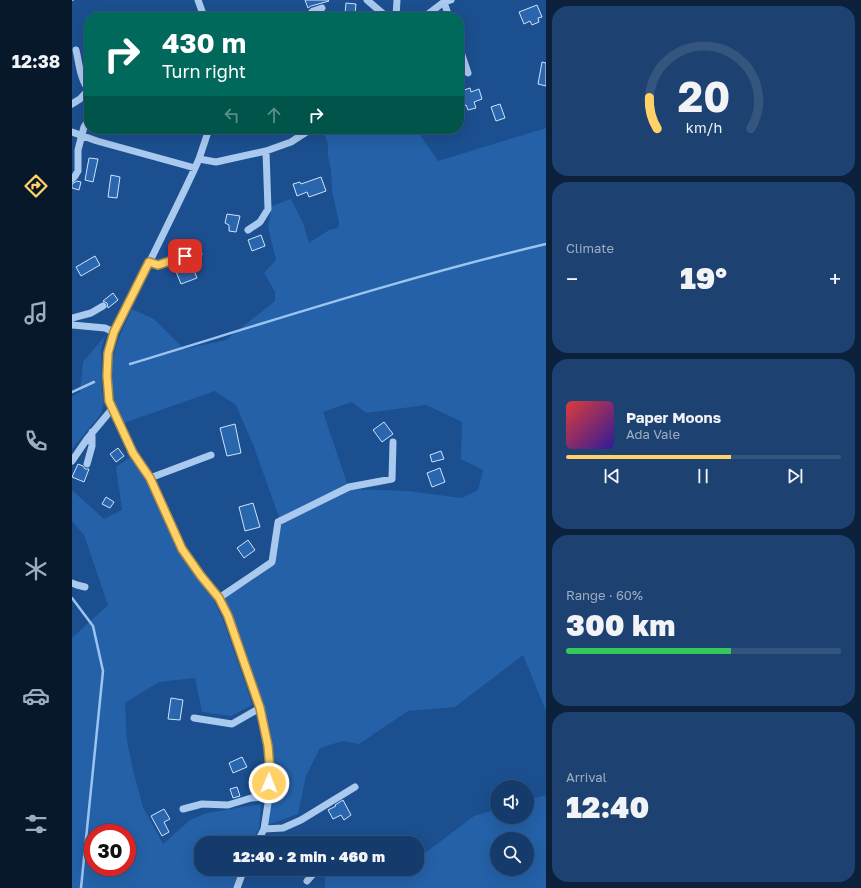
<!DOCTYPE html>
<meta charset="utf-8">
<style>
:root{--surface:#143b6b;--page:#1d4271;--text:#f1f3f6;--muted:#9dadc1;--line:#33557e;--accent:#ffd166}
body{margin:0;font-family:"Golos Text",sans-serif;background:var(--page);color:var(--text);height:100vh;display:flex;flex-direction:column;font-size:15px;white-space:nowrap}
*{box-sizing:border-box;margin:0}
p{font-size:13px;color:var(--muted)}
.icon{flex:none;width:22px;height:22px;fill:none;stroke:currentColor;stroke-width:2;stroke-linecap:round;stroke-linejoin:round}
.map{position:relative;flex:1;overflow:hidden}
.drawer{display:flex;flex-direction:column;gap:6px;padding:6px;background:#0b203b;width:315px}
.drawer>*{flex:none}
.banner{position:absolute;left:12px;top:12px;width:380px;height:122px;border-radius:16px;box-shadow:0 4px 16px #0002,0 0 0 1px var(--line);background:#00695c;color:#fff;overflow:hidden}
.tools{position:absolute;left:418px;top:780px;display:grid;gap:8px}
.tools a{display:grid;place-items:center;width:44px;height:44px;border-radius:50%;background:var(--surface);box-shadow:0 4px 16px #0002,0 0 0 1px var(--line);font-size:20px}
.speed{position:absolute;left:12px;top:824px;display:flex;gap:8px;font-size:20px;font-weight:700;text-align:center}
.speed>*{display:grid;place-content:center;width:52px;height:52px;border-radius:50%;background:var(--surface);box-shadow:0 4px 16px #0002,0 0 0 1px var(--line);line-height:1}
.speed .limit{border:6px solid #d22;background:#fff;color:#111}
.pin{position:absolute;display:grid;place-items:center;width:34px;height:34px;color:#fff;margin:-17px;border-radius:8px;box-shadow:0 2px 6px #0006}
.me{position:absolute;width:44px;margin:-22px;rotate:1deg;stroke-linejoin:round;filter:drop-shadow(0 0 3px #0008)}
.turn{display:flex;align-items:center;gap:14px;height:84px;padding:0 12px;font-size:18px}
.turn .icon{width:52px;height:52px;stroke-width:2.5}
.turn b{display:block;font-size:28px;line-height:34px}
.lanes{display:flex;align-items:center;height:38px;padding:0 12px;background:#0003;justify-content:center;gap:20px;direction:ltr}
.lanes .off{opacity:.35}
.big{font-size:30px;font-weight:800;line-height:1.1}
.drawer .card{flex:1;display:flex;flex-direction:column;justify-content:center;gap:6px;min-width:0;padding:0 14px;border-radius:16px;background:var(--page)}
.drawer .dial{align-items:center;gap:0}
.dial svg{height:104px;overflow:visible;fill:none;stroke:var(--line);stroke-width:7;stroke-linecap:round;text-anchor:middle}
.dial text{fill:var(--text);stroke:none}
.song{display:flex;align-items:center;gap:12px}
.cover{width:48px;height:48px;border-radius:6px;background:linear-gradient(135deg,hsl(0 70% 55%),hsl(250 70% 35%))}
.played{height:4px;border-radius:2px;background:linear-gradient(90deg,var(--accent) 60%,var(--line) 60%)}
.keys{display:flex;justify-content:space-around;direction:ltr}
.heat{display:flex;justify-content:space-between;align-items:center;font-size:22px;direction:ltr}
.charge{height:6px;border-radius:3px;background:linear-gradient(90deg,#34c759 60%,var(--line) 0)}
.trip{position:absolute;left:122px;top:836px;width:230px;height:40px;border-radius:16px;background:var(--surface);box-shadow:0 4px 16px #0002,0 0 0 1px var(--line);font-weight:800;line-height:40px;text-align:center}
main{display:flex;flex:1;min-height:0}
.menu{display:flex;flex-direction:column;width:72px;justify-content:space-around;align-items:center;background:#08182b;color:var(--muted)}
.menu .icon{width:28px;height:28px}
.menu .current{color:var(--accent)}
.menu b{font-size:18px;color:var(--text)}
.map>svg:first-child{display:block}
.green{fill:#2461a8;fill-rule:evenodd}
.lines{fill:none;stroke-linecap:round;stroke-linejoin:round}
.stream{stroke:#9cc4f0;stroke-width:2.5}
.building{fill:#2a66ad;stroke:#cfe3fa}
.path{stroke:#a9c9ee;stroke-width:1.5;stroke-dasharray:2 3;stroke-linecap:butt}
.minor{stroke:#a9c9ee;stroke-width:7}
.route-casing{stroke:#a68842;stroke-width:10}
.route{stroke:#ffd166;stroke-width:7}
</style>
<main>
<nav class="menu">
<b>12:38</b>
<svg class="icon current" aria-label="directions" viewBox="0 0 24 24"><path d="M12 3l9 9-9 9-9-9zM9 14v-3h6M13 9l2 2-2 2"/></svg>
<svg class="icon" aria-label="music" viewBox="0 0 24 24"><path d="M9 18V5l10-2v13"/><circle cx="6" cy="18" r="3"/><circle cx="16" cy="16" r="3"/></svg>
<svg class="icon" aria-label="phone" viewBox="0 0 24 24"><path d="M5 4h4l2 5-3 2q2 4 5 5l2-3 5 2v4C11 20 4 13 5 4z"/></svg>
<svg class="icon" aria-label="climate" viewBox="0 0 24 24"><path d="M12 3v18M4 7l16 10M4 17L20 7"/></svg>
<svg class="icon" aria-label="car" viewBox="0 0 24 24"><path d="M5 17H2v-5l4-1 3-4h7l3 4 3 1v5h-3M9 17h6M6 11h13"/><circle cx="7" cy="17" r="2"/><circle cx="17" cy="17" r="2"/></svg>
<svg class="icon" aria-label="filters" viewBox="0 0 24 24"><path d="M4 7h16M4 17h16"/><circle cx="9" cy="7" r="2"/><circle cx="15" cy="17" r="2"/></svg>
</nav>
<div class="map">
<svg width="474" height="888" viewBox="0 0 474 888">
<rect width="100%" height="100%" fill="#1b4f8f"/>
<!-- green -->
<path class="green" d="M474 128V711L451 655 383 707 336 711 287 744 271 741 248 748 234 776 226 814 195 825 201 762 175 661 151 599 202 563 209 523 277 489 336 491 390 498 406 490 411 470 389 459 390 422 354 405 294 413 280 402 251 412 276 486 208 520 182 447 164 405 143 391 52 423C48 415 42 406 40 398 33 364 46 339 60 309L82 319 112 349 154 340 203 301V292L192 273 204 260 196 227 200 206 219 199 231 223 237 243 257 230 266 228 267 222 260 191 259 171 256 156V145L251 129H344L366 161Z
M33 336 29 351 30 391 32 403 29 414 0 449V396L8 392 11 362Z
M60 456 79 487 108 551 141 598 151 620 177 694 180 705 159 716 130 712 123 678 87 682 53 703 55 741 62 774 71 807 91 844 118 820 135 813 189 804 187 828 180 843H129V869H169L163 888H0V638L36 605 12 535 0 521V490L32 519 50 510 44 467ZM21 833H55V867H21Z
M474 795V888H253V871L287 875 321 877 332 869H345V859L402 816 425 809V817H455V800ZM425 839H455V869H425Z"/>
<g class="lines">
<!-- stream -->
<path class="stream" d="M58 364C196 322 334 277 474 244
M0 392 22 382
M0 598 21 626 31 671 9 888"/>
</g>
<!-- building -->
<path class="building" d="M233 0H256L257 1 239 6 236 8Z
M274 3 284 4 283 14H273Z
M465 5 470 17 466 18 467 22 460 25 458 21 452 24 447 12Z
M470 62 474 63V86L466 84Z
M398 88 399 92 407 89 410 99 402 102 404 108 396 110 394 105 387 107V95L390 94 389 91Z
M428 104 433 118 424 121 419 107Z
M17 158 26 159 21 182 13 180Z
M39 175 48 177 45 198 36 197Z
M249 177 254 191 237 197 235 192 225 196 221 184 228 182 229 184Z
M5 181 9 182 7 190 0 188V184Z
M155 214 168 216 164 232 157 231V225L153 223Z
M189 235 193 246 180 251 176 240Z
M128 244 130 255 117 258 118 255 117 253 114 251 110 252V248Z
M23 256 28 265 9 276 4 267Z
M119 263 125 278 109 284 103 269Z
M41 293 46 300 36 308 35 303 31 301Z
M312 422 321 434 310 442 301 430Z
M163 424 169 453 155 456 148 428Z
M46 448 52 456 44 462 38 454Z
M369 451 372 459 360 462 358 455Z
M6 464 11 466 13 469H17L12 482 0 477Z
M368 468 373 482 360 487 355 473Z
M34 497 42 502 38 508 30 504Z
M181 503 188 527 173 531 167 507Z
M176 540 183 550 172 558 165 548Z
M99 698 111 700 108 720 96 719Z
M170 757 175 767 161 773 157 763Z
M165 787 168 796 161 798 158 789Z
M271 800 279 815 272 820 269 815 261 819 256 810 264 806 263 805Z
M92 809 98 819 92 822 97 832 90 836 79 816Z"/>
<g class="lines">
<!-- path -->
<path class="path" d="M0 0H2"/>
<!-- minor -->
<path class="minor" d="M126 0 132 17
M295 0 315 17
M372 2 377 17
M235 17 241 11 250 8
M324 17 325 0
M352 17 372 2 379 0
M387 46 396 73
M4 50C7 62 8 80 17 90
M0 104 8 99 17 89
M137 129 127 159 123 168C105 207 85 246 66 286 57 304 43 324 38 343 33 362 34 382 37 401L61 453 78 478 110 549 129 576 147 598 156 616 188 708 196 746 198 770 197 797 192 829 185 843
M0 132 25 141 123 168
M127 159 144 162 194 151 219 142 239 129
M0 179 3 176 6 171V150L12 127 17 119
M176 230 188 222 196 209 194 151
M77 262 86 265 113 256
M0 318 19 313 31 306
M0 325 33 328 42 332
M0 461 15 439 40 409
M15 464 20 446V432
M78 478 139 455
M0 583 5 585 13 587
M147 598 200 562 206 522 277 487 320 479 321 442
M122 718 160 724 188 708
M111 809 130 804 156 805 179 798 197 797
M192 829 211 828 229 820 283 787
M187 838 224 843
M235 881 244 871V869
M165 888 172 869"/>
</g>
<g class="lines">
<defs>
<path id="route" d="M113 256 86 265 77 262 42 332 36 353 35 376 37 401 61 453 78 478 110 549 129 576 147 598 156 616 188 708 196 746 198 770 197 783"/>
</defs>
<!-- route casing -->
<use href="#route" class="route-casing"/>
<!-- route -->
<use href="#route" class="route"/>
</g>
</svg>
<div class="tools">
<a><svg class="icon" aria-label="sound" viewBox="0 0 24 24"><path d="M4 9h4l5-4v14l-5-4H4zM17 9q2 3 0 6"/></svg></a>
<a><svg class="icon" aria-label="search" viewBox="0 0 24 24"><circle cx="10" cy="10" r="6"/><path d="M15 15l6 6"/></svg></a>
</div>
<div class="speed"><div class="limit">30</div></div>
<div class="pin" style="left:113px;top:256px;background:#d93025"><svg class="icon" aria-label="arrive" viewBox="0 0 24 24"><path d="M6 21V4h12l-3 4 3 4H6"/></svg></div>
<svg class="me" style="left:197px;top:783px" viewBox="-20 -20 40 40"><circle r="17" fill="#ffd166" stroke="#fff" stroke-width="3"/><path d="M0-11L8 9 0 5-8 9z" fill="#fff"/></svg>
<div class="trip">12:40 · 2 min · 460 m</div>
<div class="banner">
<div class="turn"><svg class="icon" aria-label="right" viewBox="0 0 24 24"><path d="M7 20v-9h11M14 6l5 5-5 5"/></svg><div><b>430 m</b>Turn right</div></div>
<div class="lanes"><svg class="icon off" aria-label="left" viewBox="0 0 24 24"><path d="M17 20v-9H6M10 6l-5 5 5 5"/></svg><svg class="icon off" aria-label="ahead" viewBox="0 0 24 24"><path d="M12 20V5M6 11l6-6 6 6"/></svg><svg class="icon" aria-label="right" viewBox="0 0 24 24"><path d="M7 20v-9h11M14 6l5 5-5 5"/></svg></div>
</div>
</div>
<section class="drawer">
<div class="card dial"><svg viewBox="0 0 100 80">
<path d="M14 69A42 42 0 1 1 86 69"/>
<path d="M14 69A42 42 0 0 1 8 45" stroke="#ffd166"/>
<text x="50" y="56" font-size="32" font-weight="700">20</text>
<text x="50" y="72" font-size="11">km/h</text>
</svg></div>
<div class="card"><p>Climate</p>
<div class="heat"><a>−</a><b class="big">19°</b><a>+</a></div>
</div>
<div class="card">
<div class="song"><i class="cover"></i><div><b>Paper Moons</b><p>Ada Vale</p></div></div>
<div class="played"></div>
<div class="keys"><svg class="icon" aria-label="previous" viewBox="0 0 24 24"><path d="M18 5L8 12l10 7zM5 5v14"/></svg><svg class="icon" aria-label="pause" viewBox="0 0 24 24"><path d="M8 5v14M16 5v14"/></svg><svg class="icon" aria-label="next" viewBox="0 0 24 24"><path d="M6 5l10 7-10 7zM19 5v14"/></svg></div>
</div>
<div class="card"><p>Range · 60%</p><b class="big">300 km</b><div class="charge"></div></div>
<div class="card"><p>Arrival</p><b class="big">12:40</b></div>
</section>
</main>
